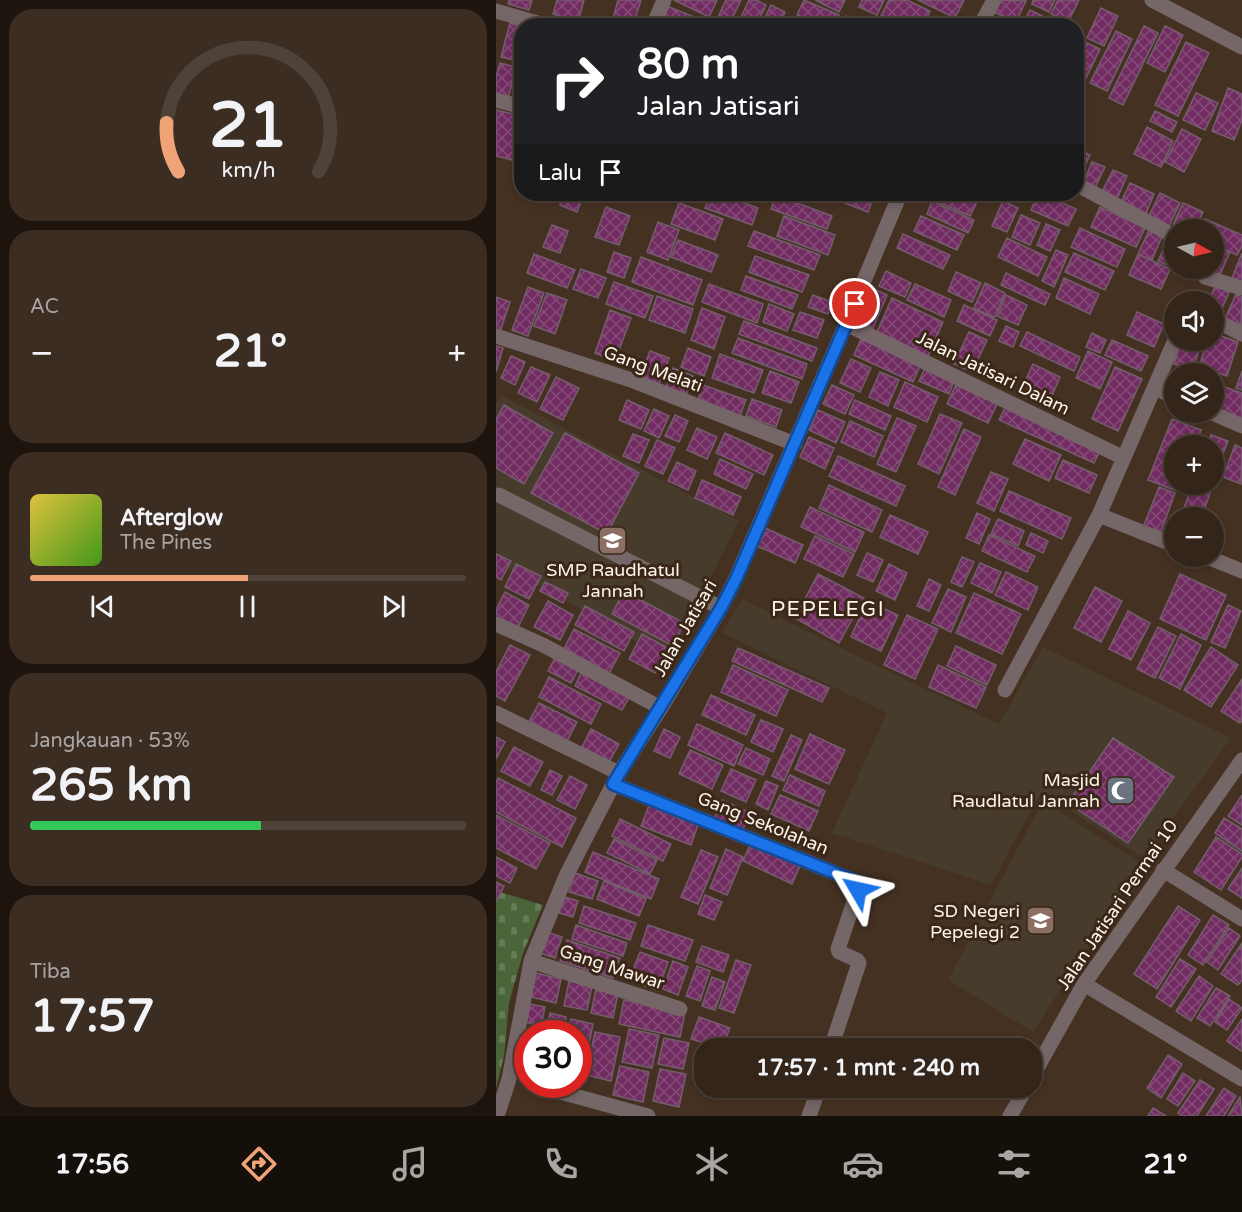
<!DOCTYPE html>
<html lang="id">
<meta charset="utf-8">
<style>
:root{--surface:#34251a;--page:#3c2d23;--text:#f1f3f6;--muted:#a9a5a2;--line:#4e4239;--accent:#efa377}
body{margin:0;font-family:"Varela Round",sans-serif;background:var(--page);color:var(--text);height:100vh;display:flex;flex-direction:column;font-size:22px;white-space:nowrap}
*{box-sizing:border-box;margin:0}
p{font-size:20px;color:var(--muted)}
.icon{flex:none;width:33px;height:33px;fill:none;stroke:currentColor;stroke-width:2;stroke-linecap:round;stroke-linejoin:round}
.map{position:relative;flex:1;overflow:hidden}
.sheet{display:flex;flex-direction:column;gap:9px;padding:9px;background:#1d140e;width:496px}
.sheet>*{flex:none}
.guide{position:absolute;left:18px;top:18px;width:570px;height:183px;border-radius:24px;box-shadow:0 3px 9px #0003,0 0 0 2px var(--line);background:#202124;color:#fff;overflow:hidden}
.needle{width:39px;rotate:98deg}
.tools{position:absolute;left:668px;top:219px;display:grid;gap:12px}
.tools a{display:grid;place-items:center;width:60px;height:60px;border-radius:50%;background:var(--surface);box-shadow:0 3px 9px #0003,0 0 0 2px var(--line);font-size:30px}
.speed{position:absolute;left:18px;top:1020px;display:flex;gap:12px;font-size:30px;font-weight:700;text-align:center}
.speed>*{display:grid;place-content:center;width:78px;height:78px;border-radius:50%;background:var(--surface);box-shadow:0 3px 9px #0003,0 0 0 2px var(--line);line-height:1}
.speed .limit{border:9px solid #d22;background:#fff;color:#111}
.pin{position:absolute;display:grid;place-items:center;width:51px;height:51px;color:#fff;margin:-26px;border:3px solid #fff;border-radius:50%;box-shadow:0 2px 6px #0007}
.me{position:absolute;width:66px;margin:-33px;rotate:306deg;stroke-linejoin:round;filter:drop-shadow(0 0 4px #0008)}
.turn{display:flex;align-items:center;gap:21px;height:126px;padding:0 24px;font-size:27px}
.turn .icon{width:78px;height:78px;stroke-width:2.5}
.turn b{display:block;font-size:42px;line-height:51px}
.then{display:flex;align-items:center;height:57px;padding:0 24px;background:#0003;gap:12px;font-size:22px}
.big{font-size:45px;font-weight:800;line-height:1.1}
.sheet .widget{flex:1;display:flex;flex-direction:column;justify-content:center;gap:9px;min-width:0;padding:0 21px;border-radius:24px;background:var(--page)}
.sheet .dial{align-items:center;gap:0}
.dial svg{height:156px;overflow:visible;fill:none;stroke:var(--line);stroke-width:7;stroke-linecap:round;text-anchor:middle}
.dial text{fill:var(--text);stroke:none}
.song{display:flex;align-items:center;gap:18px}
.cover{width:72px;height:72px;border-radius:9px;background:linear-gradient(135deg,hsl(50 70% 55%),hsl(100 70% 35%))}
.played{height:6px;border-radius:3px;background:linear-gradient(90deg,var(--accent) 50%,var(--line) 50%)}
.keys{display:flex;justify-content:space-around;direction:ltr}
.heat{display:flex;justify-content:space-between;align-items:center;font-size:33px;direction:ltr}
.charge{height:9px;border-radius:4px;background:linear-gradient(90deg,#34c759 53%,var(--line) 0)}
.trip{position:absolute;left:198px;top:1038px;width:348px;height:60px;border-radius:24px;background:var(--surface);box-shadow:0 3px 9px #0003,0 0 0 2px var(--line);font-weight:800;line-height:60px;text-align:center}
.dock{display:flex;height:96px;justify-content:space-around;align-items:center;background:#150f0a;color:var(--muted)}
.dock .icon{width:42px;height:42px}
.dock .active{color:var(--accent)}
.dock b{font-size:27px;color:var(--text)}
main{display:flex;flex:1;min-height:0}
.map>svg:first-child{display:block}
.education{fill:#473b2c}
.cemetery{fill:url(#cemetery-stones)}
.building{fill:url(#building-cross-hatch);stroke:#745d6d;stroke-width:1.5}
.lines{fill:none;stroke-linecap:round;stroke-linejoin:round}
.minor{stroke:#756767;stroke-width:15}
.route-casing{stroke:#114b97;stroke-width:15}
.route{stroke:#1a73e8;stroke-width:10}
.labels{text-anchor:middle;stroke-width:6;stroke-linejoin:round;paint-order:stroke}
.street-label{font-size:18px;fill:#fdf3eb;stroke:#3a2718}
.poi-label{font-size:18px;fill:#fdf3eb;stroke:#3a2718;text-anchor:end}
.quarter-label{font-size:21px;letter-spacing:1.5px;fill:#fdf3eb;stroke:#3a2718}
</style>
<main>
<section class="sheet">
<div class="widget dial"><svg viewBox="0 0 100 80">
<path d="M14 69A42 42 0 1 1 86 69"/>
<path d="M14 69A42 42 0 0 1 8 44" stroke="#efa377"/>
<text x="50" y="56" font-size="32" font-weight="700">21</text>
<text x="50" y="72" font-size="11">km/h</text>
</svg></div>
<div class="widget"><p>AC</p>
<div class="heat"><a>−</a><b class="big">21°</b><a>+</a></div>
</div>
<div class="widget">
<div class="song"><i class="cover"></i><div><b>Afterglow</b><p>The Pines</p></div></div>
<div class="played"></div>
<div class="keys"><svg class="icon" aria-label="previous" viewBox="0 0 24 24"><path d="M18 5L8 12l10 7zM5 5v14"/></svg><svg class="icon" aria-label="pause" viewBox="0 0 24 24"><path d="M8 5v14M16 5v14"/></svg><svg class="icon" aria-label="next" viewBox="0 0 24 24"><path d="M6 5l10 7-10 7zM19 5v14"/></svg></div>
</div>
<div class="widget"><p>Jangkauan · 53%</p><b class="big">265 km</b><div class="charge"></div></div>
<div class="widget"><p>Tiba</p><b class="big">17:57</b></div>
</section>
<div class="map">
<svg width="746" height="1116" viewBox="0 0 746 1116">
<defs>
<pattern id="cemetery-stones" width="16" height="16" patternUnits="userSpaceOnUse" patternTransform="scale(1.5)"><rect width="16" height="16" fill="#4a653a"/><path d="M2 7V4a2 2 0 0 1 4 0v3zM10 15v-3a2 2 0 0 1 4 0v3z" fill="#657c57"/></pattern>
<pattern id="building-cross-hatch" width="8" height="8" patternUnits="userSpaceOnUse" patternTransform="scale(1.5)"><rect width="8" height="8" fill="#712c61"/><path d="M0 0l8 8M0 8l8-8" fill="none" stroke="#864b78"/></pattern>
</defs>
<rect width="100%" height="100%" fill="#453122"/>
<!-- education -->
<path class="education" d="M5 395 243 521 173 660 0 561V404Z
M246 599 410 680 503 724 547 647 735 738 648 858 545 792 495 885 336 833 391 713 226 633Z
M547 801 645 863 537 1032 452 980Z"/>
<!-- cemetery -->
<path class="cemetery" d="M0 891 47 905 27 953 13 1003 8 1056 0 1088Z"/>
<!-- building -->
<path class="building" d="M13 0H36L33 10 12 4Z
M61 0H88L82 22 57 14Z
M122 0H145L137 26H115Z
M178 0H221L213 17Z
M230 0H245L233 25 221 19Z
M253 0H260L270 5 260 26H241Z
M308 0 343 15 339 26H323L301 15Z
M319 0H349L343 12Z
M366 0H388L381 15 363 7Z
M393 0H411L434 11 427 26H400L384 18Z
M422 0H468L459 18Z
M504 0 530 1 519 23 498 12Z
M537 0H559L553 12 536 4Z
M562 0H583L572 22 555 14Z
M166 4 203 19 200 26H158Z
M275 5 289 12 283 26H265Z
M605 8 622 16 608 46 591 38Z
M534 10 566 26H526Z
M350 16 369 26H346Z
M438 17 452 24 451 26H434Z
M14 23 26 27V62L5 57Z
M648 26 662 33 627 105 613 98Z
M669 26 687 35 669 72 651 63Z
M620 31 636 39 611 91 594 83Z
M581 38 604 49 589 80 580 76Z
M690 42 713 53 682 116 659 105Z
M4 63 20 67 12 99 0 96V77Z
M26 66V101L17 99Z
M732 88 746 94V120L738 140 716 131Z
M700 93 722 103 709 130 687 120Z
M0 110 26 116V140L20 161 0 156Z
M659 111 681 122 676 132 654 121Z
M651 127 677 141 665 167 638 154Z
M686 129 705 139 688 172 669 162Z
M580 148 594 155 582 180 580 179Z
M596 162 609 167 597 192 586 186Z
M617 170 631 176 621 199 606 192Z
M634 183 658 194 649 216 624 204Z
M664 193 684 203 673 226 653 216Z
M69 194H88L81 212 64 205Z
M214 194H224L262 208 256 225 209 208Z
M343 194H379L372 212 341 200Z
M441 194H467L482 200 474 216 438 200Z
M475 194H496L493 201Z
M542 194H547L580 209 572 226 535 210Z
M280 195 336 216 331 229 275 209Z
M436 201 478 220 472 233 431 214Z
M507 201 522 208 511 232 496 226Z
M183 203 227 219 219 240 175 224Z
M687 203 707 212 699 230H688L677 225Z
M110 207 134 216 123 245 99 237Z
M604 207 649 228 640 247 595 227Z
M525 215 544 223 534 245 516 237Z
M288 216 339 235 332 255 281 236Z
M425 216 468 235 461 250 418 231Z
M709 219 746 235V246L741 255 717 244V230H704Z
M162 222 183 230 172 260 151 252Z
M550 224 564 230 554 251 541 245Z
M56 225 72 231 64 253 47 247Z
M584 228 629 249 621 267 575 247Z
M654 228 667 234 656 260 642 254Z
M258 231 324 255 318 270 252 246Z
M407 234 454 255 447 269 401 248Z
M511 238 551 257 542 276 502 257Z
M182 240 222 255 215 272 175 257Z
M671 242 678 246V268H698L694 276 662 261Z
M723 247 734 252 723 277 712 272 714 268H717V262Z
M560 250 572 255 558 287 546 281Z
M118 252 135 258 128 278 111 272Z
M578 253 618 271 609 290 569 272Z
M746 253V282L736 278Z
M38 254 79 270 71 288 31 273Z
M642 254 674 269 665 289 633 275Z
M259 256 313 275 306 292 253 272Z
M145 257 206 280 197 305 136 282Z
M85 269 110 278 102 298 77 289Z
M390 271 415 283 409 297 383 286Z
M460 272 485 283 476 302 452 291Z
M510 273 554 294 549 305 505 285Z
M250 276 302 295 296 309 245 290Z
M568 278 603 294 594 314 560 298Z
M118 282 157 296 149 318 110 304Z
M489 283 509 293 498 318 478 308Z
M213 284 267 304 261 323 206 302Z
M419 284 455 300 448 317 411 300Z
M720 285 733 293 721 318 717 317V302H712Z
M372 286 391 295 377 328 357 320Z
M32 287 48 293 32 336 16 330Z
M51 293 71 300 59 334 38 326Z
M740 294 746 297 745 327 729 319Z
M317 295 336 302 332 314 312 307Z
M510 295 531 305 522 325 501 316Z
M161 296 197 309 189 333 153 320Z
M0 297 14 302 4 332 0 331Z
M396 298 447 322 432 356 381 332Z
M273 304 298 314 291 331 267 322Z
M468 305 501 320 494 336 461 321Z
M206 308 229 317 218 349 195 340Z
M114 310 135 318 119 361 99 353Z
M304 312 328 320 321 338 297 330Z
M641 312 668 324 658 347 631 335Z
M248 321 321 348 316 361 243 334Z
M510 326 523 332 517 347 503 341Z
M473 332 491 340 476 372 458 364Z
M531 332 584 357 578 371 524 346Z
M596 333 610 340 604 353 590 347Z
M717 333 742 342 731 376 703 366 712 340H717Z
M242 338 311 364 306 379 236 353Z
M365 339 424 366 417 382 358 355Z
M616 340 652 356 645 371 609 355Z
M686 340H699L706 343 696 370 678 364Z
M0 346 7 348 0 372Z
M192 348 215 357 208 376 185 367Z
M154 351 173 358 163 384 144 377Z
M592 351 616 362 604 389 580 378Z
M224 354 267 370 258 393 216 378Z
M15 356 29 362 19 385 5 378Z
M355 359 375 368 364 392 344 383Z
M537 364 564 377 555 398 527 386Z
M35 367 54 375 41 402 22 393Z
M619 367 646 379 622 431 596 419Z
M177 368 197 376 190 395 170 387Z
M429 368 458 381 453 394 423 381Z
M274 371 303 382 295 403 266 393Z
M746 371V390L740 388Z
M384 372 403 380 392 406 373 397Z
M60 377 83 388 67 420 44 409Z
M409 382 442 397 431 422 398 407Z
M717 383 746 393V422L717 412Z
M207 385 250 400 244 416 202 400Z
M336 385 358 395 349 414 327 404Z
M460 385 501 404 492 423 451 404Z
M256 399 286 410 280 427 250 416Z
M131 400 153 410 145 429 123 420Z
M359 400 395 416 389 430 353 414Z
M8 405 57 433 28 484 0 468V419Z
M509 408 604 451 598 463 503 420Z
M158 409 173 416 163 438 148 431Z
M322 410 349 422 340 443 313 430Z
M444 414 466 423 443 474 422 464Z
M179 415 192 421 183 442 169 436Z
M401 418 420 426 400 472 381 464Z
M676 419 705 430 699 446H678V484H684L681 491 652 480Z
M354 421 387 436 378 457 345 442Z
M201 428 221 437 211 459 191 450Z
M468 429 485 437 459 495 442 487Z
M69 433 143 473 111 534 35 493Z
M229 433 277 455 268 475 220 453Z
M137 434 153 440 143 463 127 456Z
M715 435 732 441 717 479V446H711Z
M313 437 338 448 329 469 304 457Z
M529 439 565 455 553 481 517 464Z
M161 440 179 448 167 474 149 466Z
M739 445 746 448 745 484 727 477Z
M342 456 409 486 400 506 333 476Z
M224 459 257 474 250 489 218 474Z
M567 460 601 475 593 493 559 478Z
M181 462 200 471 192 490 172 481Z
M495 472 512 479 498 511 481 503Z
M206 480 245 497 237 515 199 498Z
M697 484H707L716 488 705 518H684Z
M333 485 386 510 376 532 323 508Z
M663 487 679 493 663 537 646 530Z
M513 491 575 518 566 539 504 511Z
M314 507 368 532 359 552 305 527Z
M481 513 494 519 483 544 470 538Z
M394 515 432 532 422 554 384 537Z
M502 519 528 531 522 546 495 534Z
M269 528 307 545 299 563 261 546Z
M535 533 552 541 547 553 530 545Z
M493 535 539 556 531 572 486 551Z
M319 536 358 554 347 577 308 559Z
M371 553 387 560 377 582 361 575Z
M0 554 15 561 5 580 0 577Z
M466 557 478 562 466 587 455 582Z
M484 563 505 572 496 593 475 583Z
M20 564 45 576 33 599 9 587Z
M393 564 411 573 399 600 380 591Z
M510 572 542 587 532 610 499 595Z
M322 574 368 598 343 643 299 618Z
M684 574 730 595 710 640 664 619Z
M433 579 445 585 433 611 421 606Z
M49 582 72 593 67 603 44 591Z
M599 587 626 601 605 642 578 628Z
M452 589 470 597 455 632 436 623Z
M128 591 188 623 177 646 116 614Z
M9 592 33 605 21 629 0 618V610Z
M478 593 525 614 506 654 460 633Z
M52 601 77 615 64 640 38 627Z
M371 601 402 615 385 651 355 637Z
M732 605 745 611 729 648 715 642Z
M89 606 138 632 128 651 79 625Z
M632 611 654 623 635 660 613 649Z
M411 615 442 629 419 679 388 665Z
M662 627 680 636 659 678 641 669Z
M78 629 124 653 111 677 66 653Z
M146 634 172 648 159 673 133 659Z
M685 634 705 645 684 689 663 678Z
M14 645 34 655 9 701 0 696V672Z
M460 646 500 665 491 685 451 666Z
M715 647 742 665 715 707 688 690Z
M242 648 333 688 326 702 236 661Z
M60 656 83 668 75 683 52 671Z
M237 665 292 690 280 716 225 692Z
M442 665 490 687 480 708 433 687Z
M87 669 135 694 126 710 79 686Z
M53 677 105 704 95 724 43 697Z
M746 679V721L744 723 725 711Z
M215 695 259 715 250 735 206 715Z
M43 703 81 722 69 745 31 725Z
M265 720 287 729 277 752 255 742Z
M201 724 247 745 238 766 192 745Z
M95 729 123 744 113 762 86 747Z
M168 729 184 737 174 758 158 751Z
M314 734 349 750 333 784 299 769Z
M295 735 306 740 288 781 276 776Z
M0 737 9 742 0 759Z
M617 738 678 777 632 843 572 803Z
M18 747 47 762 34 786 5 771Z
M250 748 274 759 267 775 242 764Z
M194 750 227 765 216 789 183 774Z
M235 769 260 780 250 802 225 791Z
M54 770 66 776 56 795 45 790Z
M294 775 329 791 323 806 287 790Z
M74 776 91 785 79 809 61 800Z
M2 778 80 818 66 847 0 812V783Z
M270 781 282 786 272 810 260 804Z
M284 795 322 811 313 831 275 814Z
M746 795V825L732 816Z
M226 800 255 813 246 831 218 819Z
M154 803 203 822 195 845 145 826Z
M0 815 54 843 40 869 0 848Z
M728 818 746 829V851L719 833Z
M124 819 175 844 167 861 116 836Z
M274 820 311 837 306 847 269 830Z
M720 837 746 854V857L725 890 698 872Z
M118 839 161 860 154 874 111 853Z
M255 843 304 866 296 884 247 861Z
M230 849 247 857 231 895 214 888Z
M205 850 222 857 202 904 185 897Z
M97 852 163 879 155 899 89 872Z
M0 857 21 868 14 883 0 876Z
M746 868V898L732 889Z
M79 873 102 881 96 899 73 892Z
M108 881 150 899 143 916 101 899Z
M0 882 8 886 0 902Z
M209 895 226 902 218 920 202 914Z
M69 897 82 901 77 917 63 913Z
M88 906 140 923 134 940 83 923Z
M682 906 704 920 661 989 638 974Z
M717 915 733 925 707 965 692 955Z
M80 925 131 943 127 956 76 939Z
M152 925 197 940 189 961 145 946Z
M733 928 744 936 722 970 711 962Z
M51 932 66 937 59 958 44 953Z
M71 940 124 958 117 978 64 961Z
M746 943V980L742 985 725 974Z
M206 946 233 955 227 972 200 962Z
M144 952 172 962 162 991 133 980Z
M684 959 700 969 675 1007 660 997Z
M240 960 255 965 238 1013 223 1008Z
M177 961 192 967 182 995 167 989Z
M201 966 214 971 204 1001 190 996Z
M40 973 65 979 60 1003 35 997Z
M703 976 717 986 695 1021 680 1011Z
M216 977 229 982 219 1010 206 1006Z
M73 981 96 986 91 1010 68 1006Z
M720 988 734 996 714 1026 701 1018Z
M100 989 122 993 117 1018 95 1013Z
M733 999 746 1008 731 1030 719 1022Z
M128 1000 189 1013 184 1037 123 1024Z
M34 1004 49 1007 45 1026 30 1022Z
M54 1013 70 1017 67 1034H50Z
M203 1017 234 1028 226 1048 195 1039Z
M75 1019 97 1024 87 1073 82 1072V1034H72Z
M746 1019V1050L745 1051 731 1041Z
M133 1029 163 1035 156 1068 126 1062Z
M99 1032 124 1037 115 1081 90 1075Z
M168 1038 193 1043 187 1069 162 1064Z
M672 1055 686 1064 665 1098 651 1088Z
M124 1066 153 1072 147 1102 117 1095Z
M164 1069 190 1074 183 1107 157 1101Z
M687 1073 699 1081 682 1106 671 1099Z
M704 1080 718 1089 701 1116H686L682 1113Z
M728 1088 740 1096 728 1116H710Z
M744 1097 746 1116H732Z
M657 1108 670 1116H652Z"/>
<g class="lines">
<!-- minor -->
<path class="minor" d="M656 0 746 47
M0 11 52 26
M157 26 168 0
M484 26 498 0
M0 100 26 107
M580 184 678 236
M706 268V272L709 277 746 288
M717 319 746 334
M350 324 626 457
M0 336 135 380 299 444
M659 388 678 397
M714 412 746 426
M3 495 225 608
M603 515 678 545
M709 556 746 571
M0 624 47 645 165 708
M509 690 603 515 679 340
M0 713 123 773
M117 784 359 881 362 890 342 949 343 952 361 960 363 963 335 1048
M667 870 746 919
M35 961 184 1009
M588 984 746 1079
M536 1077 588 984 746 760
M35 1084 152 1116
M1 1116 13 1079 35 961 70 876 123 773 165 708 225 608 240 578 350 324 404 194
M313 1116 323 1088
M514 1116 530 1088"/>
</g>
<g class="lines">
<defs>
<path id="route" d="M359 304 240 579 225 608 117 784 359 881 362 890"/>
</defs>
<!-- route casing -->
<use href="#route" class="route-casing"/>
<!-- route -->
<use href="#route" class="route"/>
</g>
<!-- icons -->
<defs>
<symbol id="school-square" viewBox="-11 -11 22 22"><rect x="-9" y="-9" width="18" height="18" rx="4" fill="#8d6e63" stroke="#3a2718"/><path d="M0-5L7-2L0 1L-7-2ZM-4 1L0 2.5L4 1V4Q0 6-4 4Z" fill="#fff"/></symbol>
<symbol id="mosque-square" viewBox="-11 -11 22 22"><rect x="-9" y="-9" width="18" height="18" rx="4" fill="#6b7280" stroke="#3a2718"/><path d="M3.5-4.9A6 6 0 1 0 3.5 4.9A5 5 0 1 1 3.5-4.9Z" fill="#fff"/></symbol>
</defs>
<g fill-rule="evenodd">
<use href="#school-square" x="100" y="524" width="33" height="33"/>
<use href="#mosque-square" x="608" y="774" width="33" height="33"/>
<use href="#school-square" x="528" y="904" width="33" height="33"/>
</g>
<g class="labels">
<!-- street labels -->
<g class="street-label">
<text transform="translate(157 369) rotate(20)" y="6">Gang Melati</text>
<text transform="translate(497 373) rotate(26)" y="6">Jalan Jatisari Dalam</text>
<text transform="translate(189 628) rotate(-60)" y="6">Jalan Jatisari</text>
<text transform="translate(267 823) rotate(22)" y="6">Gang Sekolahan</text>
<text transform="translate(621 905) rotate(-56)" y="6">Jalan Jatisari Permai 10</text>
<text transform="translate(116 967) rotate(18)" y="6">Gang Mawar</text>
</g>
<!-- poi labels -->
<g class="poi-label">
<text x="117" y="576" text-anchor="middle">SMP Raudhatul<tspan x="117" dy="21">Jannah</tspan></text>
<text x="604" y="786">Masjid<tspan x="604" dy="21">Raudlatul Jannah</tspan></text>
<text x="524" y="917">SD Negeri<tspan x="524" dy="21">Pepelegi 2</tspan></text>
</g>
<!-- quarter labels -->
<g class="quarter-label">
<text x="332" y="616">PEPELEGI</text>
</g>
</g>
</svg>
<div class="tools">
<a><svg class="needle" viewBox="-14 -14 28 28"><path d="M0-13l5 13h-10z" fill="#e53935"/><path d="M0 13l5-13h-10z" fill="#a9a5a2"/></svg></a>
<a><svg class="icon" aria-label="sound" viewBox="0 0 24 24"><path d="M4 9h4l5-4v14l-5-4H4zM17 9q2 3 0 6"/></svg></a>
<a><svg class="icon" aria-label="layers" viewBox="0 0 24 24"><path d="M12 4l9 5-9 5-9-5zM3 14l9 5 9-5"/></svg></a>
<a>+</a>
<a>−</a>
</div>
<div class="speed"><div class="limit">30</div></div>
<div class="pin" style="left:359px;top:304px;background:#d93025"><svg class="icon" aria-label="arrive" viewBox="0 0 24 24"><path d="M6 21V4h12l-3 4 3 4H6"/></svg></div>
<svg class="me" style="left:362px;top:890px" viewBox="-20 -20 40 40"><path d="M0-17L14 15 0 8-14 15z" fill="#1a73e8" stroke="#fff" stroke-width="4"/></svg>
<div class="trip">17:57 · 1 mnt · 240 m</div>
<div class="guide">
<div class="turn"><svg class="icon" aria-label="right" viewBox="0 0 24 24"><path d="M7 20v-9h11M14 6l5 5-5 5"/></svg><div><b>80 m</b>Jalan Jatisari</div></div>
<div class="then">Lalu<svg class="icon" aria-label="arrive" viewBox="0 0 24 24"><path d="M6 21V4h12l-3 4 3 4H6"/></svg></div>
</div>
</div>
</main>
<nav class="dock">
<b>17:56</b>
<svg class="icon active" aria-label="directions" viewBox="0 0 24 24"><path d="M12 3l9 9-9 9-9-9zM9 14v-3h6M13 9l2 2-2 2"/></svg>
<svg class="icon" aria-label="music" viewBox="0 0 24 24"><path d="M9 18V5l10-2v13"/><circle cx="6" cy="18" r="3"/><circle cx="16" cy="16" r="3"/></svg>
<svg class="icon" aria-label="phone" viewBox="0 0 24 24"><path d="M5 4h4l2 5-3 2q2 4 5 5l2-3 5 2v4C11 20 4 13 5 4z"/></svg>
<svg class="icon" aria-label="climate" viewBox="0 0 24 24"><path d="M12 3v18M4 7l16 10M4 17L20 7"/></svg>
<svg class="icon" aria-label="car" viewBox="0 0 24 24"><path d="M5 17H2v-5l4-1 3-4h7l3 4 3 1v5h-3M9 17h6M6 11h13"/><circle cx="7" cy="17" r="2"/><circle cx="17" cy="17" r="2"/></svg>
<svg class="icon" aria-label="filters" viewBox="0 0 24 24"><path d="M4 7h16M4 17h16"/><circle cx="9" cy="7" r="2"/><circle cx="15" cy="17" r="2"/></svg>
<b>21°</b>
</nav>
